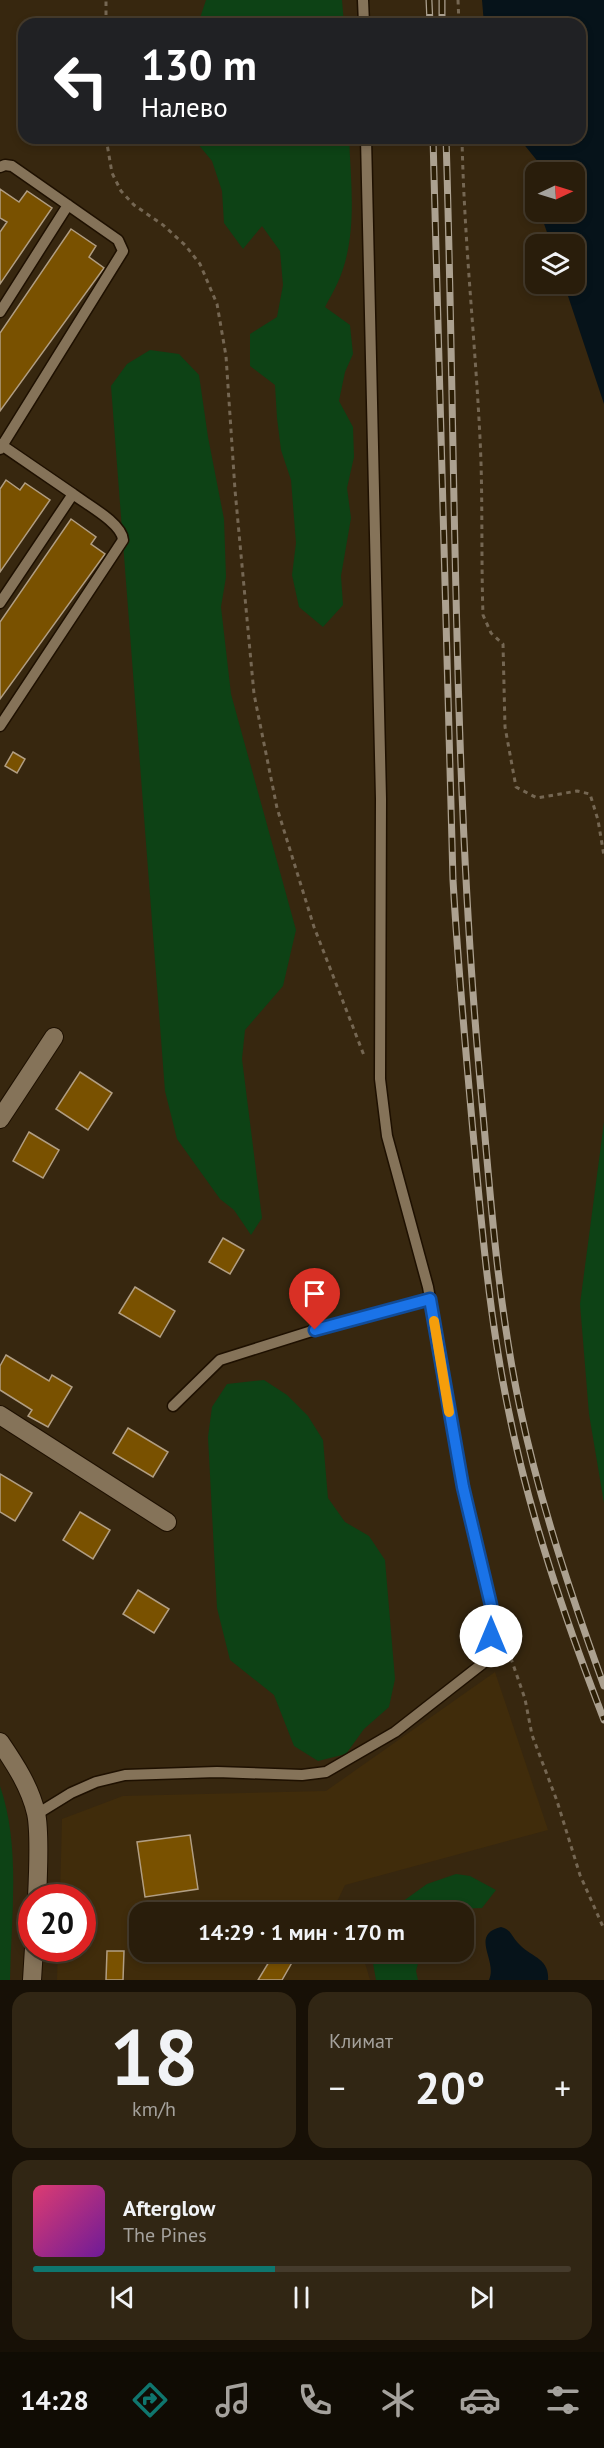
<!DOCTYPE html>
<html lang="ru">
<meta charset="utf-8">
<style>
:root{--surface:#291d0b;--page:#312614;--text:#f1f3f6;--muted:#a5a29d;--line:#453b2c;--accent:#0f766e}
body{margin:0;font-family:"PT Sans",sans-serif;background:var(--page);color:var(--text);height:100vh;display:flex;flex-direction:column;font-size:22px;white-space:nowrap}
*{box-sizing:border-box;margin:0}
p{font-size:20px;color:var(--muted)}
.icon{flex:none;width:33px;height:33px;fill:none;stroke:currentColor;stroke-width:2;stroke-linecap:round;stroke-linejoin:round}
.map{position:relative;height:1980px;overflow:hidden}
.panel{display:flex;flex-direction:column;gap:12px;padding:12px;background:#171006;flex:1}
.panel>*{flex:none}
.guide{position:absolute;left:18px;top:18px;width:568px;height:126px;border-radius:18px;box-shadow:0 3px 9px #0003,0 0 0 2px var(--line);background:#202124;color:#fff;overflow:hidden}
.needle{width:39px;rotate:86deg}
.tools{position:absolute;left:525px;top:162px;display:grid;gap:12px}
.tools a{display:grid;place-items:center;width:60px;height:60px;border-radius:12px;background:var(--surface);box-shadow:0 3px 9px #0003,0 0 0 2px var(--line);font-size:30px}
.speed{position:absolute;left:18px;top:1884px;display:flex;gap:12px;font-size:30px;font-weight:700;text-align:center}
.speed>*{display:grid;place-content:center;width:78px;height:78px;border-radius:50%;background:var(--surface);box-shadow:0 3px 9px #0003,0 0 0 2px var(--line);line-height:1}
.speed .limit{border:9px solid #d22;background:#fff;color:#111}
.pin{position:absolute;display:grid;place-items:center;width:51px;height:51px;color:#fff;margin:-62px -26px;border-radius:50% 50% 50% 0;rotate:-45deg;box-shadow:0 0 6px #0007}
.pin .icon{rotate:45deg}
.me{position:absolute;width:66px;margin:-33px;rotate:0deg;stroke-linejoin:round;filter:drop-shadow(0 0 4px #0008)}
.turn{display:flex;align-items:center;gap:21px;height:126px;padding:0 24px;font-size:27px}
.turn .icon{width:78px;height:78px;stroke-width:2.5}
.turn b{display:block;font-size:42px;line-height:51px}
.big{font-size:45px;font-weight:600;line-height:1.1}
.panel .widget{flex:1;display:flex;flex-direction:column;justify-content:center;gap:9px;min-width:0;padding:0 21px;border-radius:18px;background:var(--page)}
.panel .dial{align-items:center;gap:0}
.dial b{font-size:78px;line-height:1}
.song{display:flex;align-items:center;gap:18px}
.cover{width:72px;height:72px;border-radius:9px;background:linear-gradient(135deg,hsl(340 70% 55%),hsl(280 70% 35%))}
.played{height:6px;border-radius:3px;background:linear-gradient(90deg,var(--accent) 45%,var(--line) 45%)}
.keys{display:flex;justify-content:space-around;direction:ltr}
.heat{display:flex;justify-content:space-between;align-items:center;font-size:33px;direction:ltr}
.panel .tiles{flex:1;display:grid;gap:12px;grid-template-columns:1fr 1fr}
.widget:last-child{grid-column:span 2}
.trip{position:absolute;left:129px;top:1902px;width:345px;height:60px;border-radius:18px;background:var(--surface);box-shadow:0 3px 9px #0003,0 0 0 2px var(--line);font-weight:600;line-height:60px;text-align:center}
.menu{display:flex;height:96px;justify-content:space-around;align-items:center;background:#100c04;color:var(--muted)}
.menu .icon{width:42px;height:42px}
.menu .active{color:var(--accent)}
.menu b{font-size:27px;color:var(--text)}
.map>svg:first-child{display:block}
.built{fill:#402c0b}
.green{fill:#0d4215}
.water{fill:#06131a}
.building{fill:#795100;stroke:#b19e83;stroke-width:1.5}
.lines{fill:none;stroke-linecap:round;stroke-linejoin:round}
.service-casing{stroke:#1e1000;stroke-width:13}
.minor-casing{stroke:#1e1000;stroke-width:20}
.path{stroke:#756753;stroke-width:3;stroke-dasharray:4.5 4.5;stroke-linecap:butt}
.service{stroke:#857359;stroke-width:10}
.minor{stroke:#857359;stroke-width:18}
.rail-casing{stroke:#aca190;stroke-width:7}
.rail{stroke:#2c1e05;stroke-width:4.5;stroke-dasharray:14;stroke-linecap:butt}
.route-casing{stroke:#114b97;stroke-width:15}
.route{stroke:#1a73e8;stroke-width:10}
.slow{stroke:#f59e0b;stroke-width:10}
</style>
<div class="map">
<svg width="604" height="1980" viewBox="0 0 604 1980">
<rect width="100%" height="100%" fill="#37270f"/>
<!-- built -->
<path class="built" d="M495 1672 548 1830 345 1885 332 1912H140V1952H356L365 1963 370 1980H57L58 1949 82 1948V1898L60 1897 62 1819 123 1796 326 1791Z"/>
<!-- green -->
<path class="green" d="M206 0H342L344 24H198Z
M193 138H349C351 185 358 237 338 282 334 291 329 299 325 307L350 325 353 354 345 372 339 401 353 427 354 457 347 488 351 518 341 576 343 605 323 627 299 607 292 575 296 543 291 480 281 450 277 418 275 385 250 366V334L277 317 283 285 280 251 262 226 243 249 224 223 222 191 212 161Z
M150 350 179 354 199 375 208 437 224 519 226 577 221 607 231 694 296 930 283 986 245 1030 242 1059 262 1218 251 1235 234 1210 220 1199 177 1139 165 1091 111 386 127 364Z
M604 1122V1503L589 1414 580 1304Z
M264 1380 287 1395 308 1416 323 1440 328 1498 345 1522 369 1536 385 1560 395 1679 389 1707 364 1729 346 1754 318 1761 294 1746 274 1695 230 1660 217 1608 208 1437 212 1407 227 1384Z
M0 1786C21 1847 11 1916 10 1980H0Z
M456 1874 470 1876 496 1890 482 1908 454 1909 449 1912H388L427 1884Z
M371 1952H421L416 1971 418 1980H376Z"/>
<!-- water -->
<path class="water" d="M482 0H604V404L564 284H574V244H551L540 212H574V172H536L539 163 522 142 496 138H580V24H484Z
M501 1927C512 1930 511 1936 518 1943 530 1957 550 1958 548 1980H489C498 1960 469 1935 501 1927Z"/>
<!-- building -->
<path class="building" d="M0 189 19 202 27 191 52 208 0 284V232L7 222 0 218Z
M71 229 96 246 89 257 104 268 0 411V333Z
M6 480 20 490 25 483 50 500 0 572V489Z
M71 519 96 537 91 544 105 554 0 699V622Z
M13 752 25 759 17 773 5 766Z
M80 1072 112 1093 88 1130 56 1109Z
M29 1132 59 1150 43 1178 13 1161Z
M223 1238 244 1250 230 1274 209 1262Z
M135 1287 175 1311 160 1337 119 1313Z
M6 1355 49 1381 52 1375 72 1387 48 1427 28 1416 32 1410 0 1390V1366Z
M128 1428 168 1452 153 1477 113 1453Z
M0 1474 32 1493 15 1521 0 1512Z
M80 1512 110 1530 93 1559 63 1540Z
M138 1590 169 1609 154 1633 123 1614Z
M190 1835 198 1889 145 1897 137 1842Z
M107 1951H124L123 1980H106Z
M275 1952H298L282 1980H258Z"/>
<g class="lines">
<defs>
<path id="service" d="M363 0 364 24
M0 167 5 165 12 166 118 240 123 251 0 449
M0 312 68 205
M0 444 73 494 0 603
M0 726 123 540C122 523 86 504 73 494
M173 1406 220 1360 315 1330 430 1299
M37 1814 71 1793 96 1782 125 1775 217 1772 302 1775 326 1772 395 1732 482 1664 491 1636V1605L463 1487 428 1287 387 1136 380 1079 381 799 366 138"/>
<path id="minor" d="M0 1119 54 1037
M0 1415 167 1522
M0 1742C15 1764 30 1787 36 1813 40 1831 38 1877 37 1898
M32 1980 34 1948"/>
</defs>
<!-- service casing -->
<use href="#service" class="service-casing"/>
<!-- minor casing -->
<use href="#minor" class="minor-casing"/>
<!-- path -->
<path class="path" d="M458 0 459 24
M106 24V0
M106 138 112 173 121 191 134 205 163 225 185 245 200 264 217 304 226 356 235 490 254 694 277 808 314 927 365 1058
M462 138C464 238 475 338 480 438 483 497 481 556 483 615L491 633 503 644 505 727 516 787 537 798 577 791 590 794 598 820 604 856
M505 1641 525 1699 532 1735 557 1801 580 1875 604 1929"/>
<!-- service -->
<use href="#service" class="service"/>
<!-- minor -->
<use href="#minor" class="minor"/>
<defs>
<path id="rail" d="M429 0 430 24
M442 0V24
M433 138 453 880C458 968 466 1055 474 1143 482 1231 490 1321 508 1408 529 1514 565 1619 604 1720
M446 138C456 452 452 767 480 1080 490 1190 497 1300 520 1408 540 1503 571 1595 604 1686"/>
</defs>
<!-- rail casing -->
<use href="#rail" class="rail-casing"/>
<!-- rail -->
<use href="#rail" class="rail"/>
</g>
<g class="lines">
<defs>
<path id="route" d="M315 1330 430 1299 463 1487 491 1605V1636"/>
</defs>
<!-- route casing -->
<use href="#route" class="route-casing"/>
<!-- route -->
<use href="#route" class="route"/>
<!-- slow -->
<path class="slow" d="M434 1321 449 1412"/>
</g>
</svg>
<div class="tools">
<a><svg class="needle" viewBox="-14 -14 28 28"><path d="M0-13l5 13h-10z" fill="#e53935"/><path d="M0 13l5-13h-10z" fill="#a5a29d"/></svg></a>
<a><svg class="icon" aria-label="layers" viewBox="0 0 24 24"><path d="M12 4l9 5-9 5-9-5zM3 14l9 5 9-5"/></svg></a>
</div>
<div class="speed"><div class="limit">20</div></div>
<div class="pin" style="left:315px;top:1330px;background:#d93025"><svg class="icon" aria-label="arrive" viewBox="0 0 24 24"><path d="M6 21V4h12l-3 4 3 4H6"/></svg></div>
<svg class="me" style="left:491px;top:1636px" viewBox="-20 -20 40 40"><circle r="19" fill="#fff"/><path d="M0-13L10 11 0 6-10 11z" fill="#1a73e8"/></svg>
<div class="trip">14:29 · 1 мин · 170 m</div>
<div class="guide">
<div class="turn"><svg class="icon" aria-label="left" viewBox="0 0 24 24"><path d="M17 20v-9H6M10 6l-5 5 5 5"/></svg><div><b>130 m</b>Налево</div></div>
</div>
</div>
<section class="panel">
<div class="tiles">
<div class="widget dial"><b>18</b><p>km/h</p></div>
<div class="widget"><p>Климат</p>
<div class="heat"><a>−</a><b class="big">20°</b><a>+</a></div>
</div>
<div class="widget">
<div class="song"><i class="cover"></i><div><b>Afterglow</b><p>The Pines</p></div></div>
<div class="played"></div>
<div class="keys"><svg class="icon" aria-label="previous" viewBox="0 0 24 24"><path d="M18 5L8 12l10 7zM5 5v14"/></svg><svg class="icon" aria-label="pause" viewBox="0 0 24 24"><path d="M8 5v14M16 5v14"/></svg><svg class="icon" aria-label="next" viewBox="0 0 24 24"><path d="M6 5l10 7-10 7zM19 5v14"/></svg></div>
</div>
</div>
</section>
<nav class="menu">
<b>14:28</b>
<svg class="icon active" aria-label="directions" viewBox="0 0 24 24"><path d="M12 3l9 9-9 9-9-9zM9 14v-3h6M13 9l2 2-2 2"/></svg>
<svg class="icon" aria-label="music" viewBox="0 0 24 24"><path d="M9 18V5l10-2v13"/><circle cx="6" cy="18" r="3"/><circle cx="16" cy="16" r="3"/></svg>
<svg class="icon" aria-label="phone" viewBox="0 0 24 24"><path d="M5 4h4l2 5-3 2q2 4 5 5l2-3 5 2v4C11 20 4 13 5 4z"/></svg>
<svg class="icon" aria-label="climate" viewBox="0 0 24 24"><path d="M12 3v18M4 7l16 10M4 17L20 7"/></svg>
<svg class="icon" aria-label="car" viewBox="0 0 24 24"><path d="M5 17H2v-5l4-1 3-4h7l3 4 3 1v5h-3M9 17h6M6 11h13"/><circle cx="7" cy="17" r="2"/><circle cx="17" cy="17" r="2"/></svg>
<svg class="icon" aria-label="filters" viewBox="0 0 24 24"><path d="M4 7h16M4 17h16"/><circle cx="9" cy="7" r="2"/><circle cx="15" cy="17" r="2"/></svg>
</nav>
